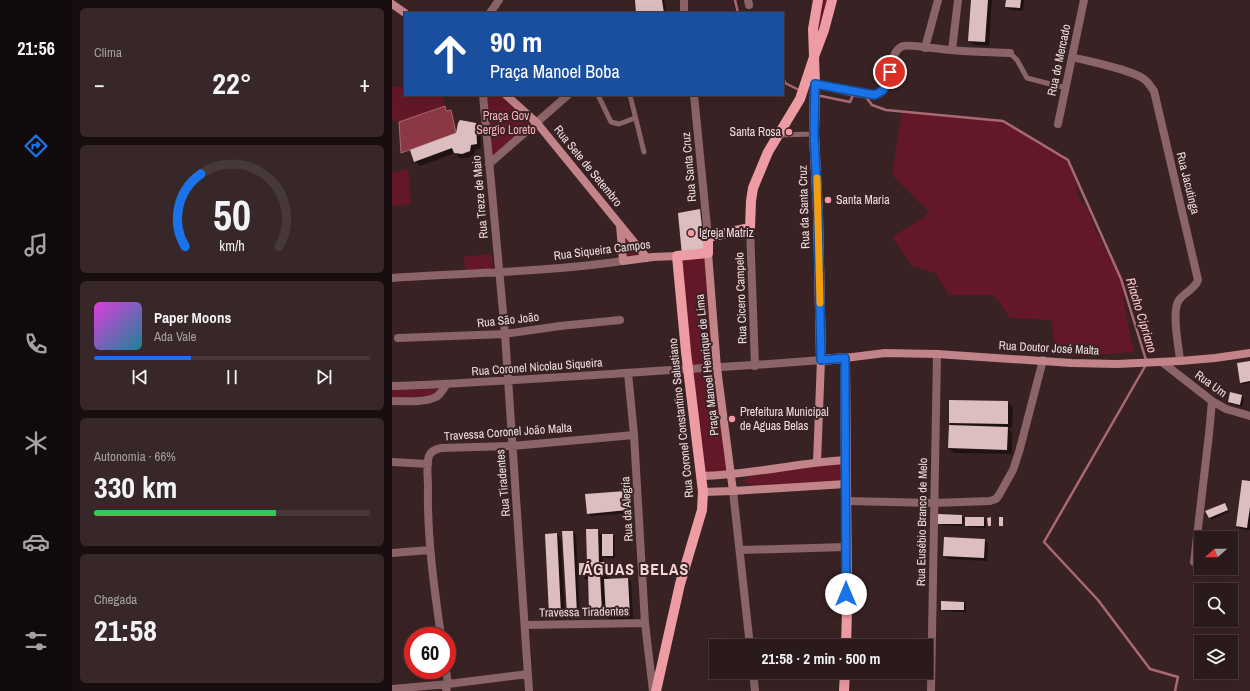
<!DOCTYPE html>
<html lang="pt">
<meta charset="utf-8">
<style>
:root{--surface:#2b1a1b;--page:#372728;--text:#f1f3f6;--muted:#a6a1a3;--line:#47383a;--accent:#1a73e8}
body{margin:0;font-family:"Archivo Narrow",sans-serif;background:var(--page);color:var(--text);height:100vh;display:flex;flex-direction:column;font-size:15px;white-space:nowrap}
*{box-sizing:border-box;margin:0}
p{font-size:13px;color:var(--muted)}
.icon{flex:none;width:22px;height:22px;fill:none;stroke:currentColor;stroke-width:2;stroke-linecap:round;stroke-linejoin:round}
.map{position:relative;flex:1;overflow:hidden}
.details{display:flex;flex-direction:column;gap:8px;padding:8px;background:#180e0f;width:320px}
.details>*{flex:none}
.banner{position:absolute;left:12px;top:12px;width:380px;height:84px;border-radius:0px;box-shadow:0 4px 16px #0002,0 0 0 1px var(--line);background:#1a4fa0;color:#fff;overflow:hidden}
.needle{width:26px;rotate:249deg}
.buttons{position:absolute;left:802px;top:531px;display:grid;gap:8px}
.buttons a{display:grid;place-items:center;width:44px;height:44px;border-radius:0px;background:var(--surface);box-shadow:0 4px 16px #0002,0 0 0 1px var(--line);font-size:20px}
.speed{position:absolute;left:12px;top:627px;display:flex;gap:8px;font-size:20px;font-weight:700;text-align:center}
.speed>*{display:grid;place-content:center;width:52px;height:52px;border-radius:50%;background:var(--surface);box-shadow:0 4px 16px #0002,0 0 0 1px var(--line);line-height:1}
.speed .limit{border:6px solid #d22;background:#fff;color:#111}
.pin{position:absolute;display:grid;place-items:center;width:34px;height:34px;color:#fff;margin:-17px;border:2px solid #fff;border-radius:50%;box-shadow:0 1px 4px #0007}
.me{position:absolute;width:44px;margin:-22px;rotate:0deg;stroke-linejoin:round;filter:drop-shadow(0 0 3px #0008)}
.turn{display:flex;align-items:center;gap:14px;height:84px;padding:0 20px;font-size:18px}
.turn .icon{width:52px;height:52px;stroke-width:2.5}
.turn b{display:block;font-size:28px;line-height:34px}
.big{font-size:30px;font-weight:700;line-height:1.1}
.details .tile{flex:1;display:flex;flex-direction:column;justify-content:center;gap:6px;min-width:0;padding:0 14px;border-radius:6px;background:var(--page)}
.details .dial{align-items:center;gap:0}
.dial svg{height:104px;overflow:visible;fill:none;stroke:var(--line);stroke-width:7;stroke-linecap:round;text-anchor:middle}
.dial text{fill:var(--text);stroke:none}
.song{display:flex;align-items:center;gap:12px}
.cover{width:48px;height:48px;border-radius:6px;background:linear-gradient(135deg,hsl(300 70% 55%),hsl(190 70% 35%))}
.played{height:4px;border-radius:2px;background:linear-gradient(90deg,var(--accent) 35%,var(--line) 35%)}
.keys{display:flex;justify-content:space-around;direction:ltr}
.heat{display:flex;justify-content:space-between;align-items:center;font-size:22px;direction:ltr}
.charge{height:6px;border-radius:3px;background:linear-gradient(90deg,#34c759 66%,var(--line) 0)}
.trip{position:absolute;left:317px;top:639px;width:224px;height:40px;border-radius:0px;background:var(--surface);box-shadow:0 4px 16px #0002,0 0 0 1px var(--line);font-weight:700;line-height:40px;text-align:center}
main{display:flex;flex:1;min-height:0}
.tabs{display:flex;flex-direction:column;width:72px;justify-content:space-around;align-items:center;background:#110a0b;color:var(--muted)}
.tabs .icon{width:28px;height:28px}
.tabs .selected{color:var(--accent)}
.tabs b{font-size:18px;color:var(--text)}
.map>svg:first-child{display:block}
.green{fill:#641827}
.water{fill:#8c3744;stroke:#a96972}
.shadow{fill:#0007}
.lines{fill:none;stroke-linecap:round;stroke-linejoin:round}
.stream{stroke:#a96972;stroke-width:2.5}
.building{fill:#ddbec0}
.lane{stroke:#8b6467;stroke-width:5}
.street{stroke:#8b6467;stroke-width:8}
.secondary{stroke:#c38489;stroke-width:8}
.primary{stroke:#ee9ca3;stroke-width:10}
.route-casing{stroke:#114b97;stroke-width:10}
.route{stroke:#1a73e8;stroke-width:7}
.slow{stroke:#f59e0b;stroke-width:7}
.poi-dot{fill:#f49aa3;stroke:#392224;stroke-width:1.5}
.labels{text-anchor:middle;stroke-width:4;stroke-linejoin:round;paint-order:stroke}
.street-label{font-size:12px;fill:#eededf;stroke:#392224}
.park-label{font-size:12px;fill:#fab0b6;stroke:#392224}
.poi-label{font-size:12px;fill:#eededf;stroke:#392224;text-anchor:start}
.water-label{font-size:13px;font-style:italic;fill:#fecbce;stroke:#392224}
.district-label{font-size:16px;font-weight:bold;letter-spacing:1px;fill:#f6d7d9;stroke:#392224}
</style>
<main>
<nav class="tabs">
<b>21:56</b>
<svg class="icon selected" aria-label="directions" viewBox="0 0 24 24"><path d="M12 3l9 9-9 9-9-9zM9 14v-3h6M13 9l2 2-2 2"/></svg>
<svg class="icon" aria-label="music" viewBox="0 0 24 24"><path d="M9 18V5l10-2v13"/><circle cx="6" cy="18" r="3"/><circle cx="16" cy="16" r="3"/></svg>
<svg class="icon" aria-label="phone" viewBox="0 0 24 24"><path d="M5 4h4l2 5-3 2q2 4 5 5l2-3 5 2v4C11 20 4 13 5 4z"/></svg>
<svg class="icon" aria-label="climate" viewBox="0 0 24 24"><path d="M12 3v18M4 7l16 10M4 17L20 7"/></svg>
<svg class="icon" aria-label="car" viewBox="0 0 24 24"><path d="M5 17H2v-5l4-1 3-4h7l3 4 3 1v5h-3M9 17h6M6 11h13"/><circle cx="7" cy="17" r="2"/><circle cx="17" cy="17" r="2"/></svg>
<svg class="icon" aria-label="filters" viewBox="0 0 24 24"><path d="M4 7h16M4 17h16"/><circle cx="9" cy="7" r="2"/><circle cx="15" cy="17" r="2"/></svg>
</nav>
<section class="details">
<div class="tile"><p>Clima</p>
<div class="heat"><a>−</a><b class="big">22°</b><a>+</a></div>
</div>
<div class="tile dial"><svg viewBox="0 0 100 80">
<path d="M14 69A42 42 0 1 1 86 69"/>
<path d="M14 69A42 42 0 0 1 26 13" stroke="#1a73e8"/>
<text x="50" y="56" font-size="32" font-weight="700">50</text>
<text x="50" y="72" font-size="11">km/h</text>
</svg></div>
<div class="tile">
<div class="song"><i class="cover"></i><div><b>Paper Moons</b><p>Ada Vale</p></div></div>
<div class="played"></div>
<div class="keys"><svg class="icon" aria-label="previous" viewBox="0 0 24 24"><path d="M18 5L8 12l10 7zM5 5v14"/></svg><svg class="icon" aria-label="pause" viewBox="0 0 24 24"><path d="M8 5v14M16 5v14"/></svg><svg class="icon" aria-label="next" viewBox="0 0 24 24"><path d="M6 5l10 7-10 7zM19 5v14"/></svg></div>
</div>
<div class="tile"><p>Autonomia · 66%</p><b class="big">330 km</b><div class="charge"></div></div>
<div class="tile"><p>Chegada</p><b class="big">21:58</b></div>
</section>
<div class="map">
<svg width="858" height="691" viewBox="0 0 858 691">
<rect width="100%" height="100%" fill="#392224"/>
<!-- green -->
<path class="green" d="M429 0H437L424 41Z
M13 86V95H50L53 106 7 122 0 120V87Z
M94 95H110L141 122 100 159Z
M510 111 611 121 676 160 684 184 685 192 689 202 697 210 701 225 729 279 734 315 742 352 693 356 664 354 659 320 618 318 602 295H557L543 273 519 265 500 237 538 213 500 175Z
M16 169 19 204 0 206V173Z
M231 232 251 257 233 259Z
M100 254 101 269 73 270 72 257Z
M314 255 322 366 299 367 287 258Z
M298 370 323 371 336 473 311 474Z
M50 387 42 395 0 399V388Z
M451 462 450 481 366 487 349 481 365 473Z"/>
<!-- water -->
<path class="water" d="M53 106 54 111 59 110 64 133 9 153 7 122Z"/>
<!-- shadow -->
<path class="shadow" d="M244 0H272L274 13H245Z
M580 0H600L597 46 582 45 577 40Z
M615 0H632L631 11 618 10 614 7Z
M83 124 88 129 89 148 83 150 82 155 75 158H68L63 153 28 166 23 161 65 134Z
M308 210 312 215 317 258 296 260 291 255Z
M858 363V383L851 384 849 382Z
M850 396 852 398 850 407 839 404 837 402Z
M558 401 616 402 621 407 620 428H616L620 433V454L562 453 557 448 558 426 561 427 558 423Z
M858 482V530L849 529 845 526Z
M234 492 237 495 239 513 199 516 196 513Z
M832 504 837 512 819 520 815 511Z
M570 516 572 518 571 526 549 525 547 523Z
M592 518 594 520V528L576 527 574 525Z
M205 530 210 535H221L223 537V558H213L211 555V563L217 567 218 579H236L239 582 241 619 218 620 215 616H203L198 612 197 579H193L188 574 196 564Z
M181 532 184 535 188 617H179L176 614Z
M165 534 169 539 173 618 163 619 158 614Z
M592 540 596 543 595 561 556 559 552 556Z
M550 602H572L574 605V612L552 611 550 609Z"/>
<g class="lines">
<!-- stream -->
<path class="stream" d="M343 0 346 13
M391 77 393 83 405 89
M429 96 458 102 461 95
M474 97 480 105 494 110 611 121 676 160 729 279 755 363 652 542 706 600 758 669 786 677 783 691"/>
</g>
<!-- building -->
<path class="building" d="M243 0H270L272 13H244Z
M579 0H596L593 42 576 41Z
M614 0H629L628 8 613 7Z
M68 120 84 123 85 144 79 145 78 151 70 154 62 153 60 148 22 162 18 150 64 133 66 123Z
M308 209 313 253 290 256 286 213Z
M858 361V381L848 383 845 363Z
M838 392 850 395 848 405 836 402Z
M557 400 616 401V424L557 423Z
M557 425 616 427 615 450 556 448Z
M850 480 858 481V507L855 528 844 526Z
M234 491 236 510 195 514 193 494Z
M833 503 836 510 817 518 813 511Z
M546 514 570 515V524H546Z
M573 517H592V526H573Z
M599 517V526H596L595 518Z
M607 517H611V526H607Z
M194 529H206L207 562H213L214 574H208L210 612H197L196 574 187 575V563H195Z
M170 531H181L185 614H175Z
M815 532 823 538H811Z
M165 533 169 614H157L153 534Z
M210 534H221V556H210Z
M552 537 593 539 592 558 551 556Z
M236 578 238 616 214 617 212 579Z
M549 601 572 602V610H549Z"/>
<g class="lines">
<!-- lane -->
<path class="lane" d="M618 53 625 60 635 78 674 88
M206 95 219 122 227 124 243 118
M238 95 252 152
M385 135 422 134"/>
<!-- street -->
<path class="street" d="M356 0 357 5
M98 13 107 0
M292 13V0
M533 48 546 0
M560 50 566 0
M680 57C699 62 737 69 752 79 756 82 759 87 762 91L806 280C803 289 793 292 787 300 779 311 787 347 788 361
M423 84C436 87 473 97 484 95 502 91 493 53 511 46 517 44 550 50 559 50 579 52 598 52 618 53
M91 95 113 334 137 691
M302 95 316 237
M666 124 692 0
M97 164 176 95
M358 228 363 366
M0 278C77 273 154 272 231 261
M6 338 113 334 168 326 228 320
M770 362 820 401 834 409 858 416
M236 373 242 435 253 623 261 691
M0 386C74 384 147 378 221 374 290 369 360 366 429 360
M0 401C13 401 32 403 44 397 49 394 51 389 54 385
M0 462 36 464
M341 491 358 646
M454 501 542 503 598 501 604 499 607 495 621 470 627 452 651 360
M348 550 454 547
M0 553 38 550
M802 562 817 434 820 401
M133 625 253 623
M49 636C42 587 35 537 36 487 36 478 34 465 37 456 39 451 44 449 49 448L120 446 242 435
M54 670 56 684 54 691
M361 672 363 691
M0 689 56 684 136 674
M539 691 545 354"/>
<!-- secondary -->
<path class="secondary" d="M0 4 13 13
M114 95 145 123 255 258
M228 225 231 261 261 257 285 256
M316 253 325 368 341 491
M453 358 493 353 545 354 680 363 725 364 788 361 823 358 858 353
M425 462 429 360
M309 476C357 475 405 463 453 460
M311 492 341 491 454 484"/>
<!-- primary -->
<path class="primary" d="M426 0 421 29 423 84 422 134 426 213 429 360 453 358 455 610 454 646
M264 691 288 584 310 510 311 492 294 352 285 256 316 253V237L358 228 359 201 361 188 376 152 408 99 423 54 432 30 440 0
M452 691 453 672"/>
</g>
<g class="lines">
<defs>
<path id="route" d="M454 594 453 358 429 360 426 213 422 134 423 84 483 95 491 90 498 72"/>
</defs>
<!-- route casing -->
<use href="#route" class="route-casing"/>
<!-- route -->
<use href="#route" class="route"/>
<!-- slow -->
<path class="slow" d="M425 178 428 303"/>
</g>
<!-- markers -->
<g class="poi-dot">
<circle cx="397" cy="132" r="4"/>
<circle cx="436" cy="200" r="4"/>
<circle cx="299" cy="233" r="4"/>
<circle cx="340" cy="419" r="4"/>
</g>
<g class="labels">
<!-- street labels -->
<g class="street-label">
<text transform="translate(667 60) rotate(-78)" y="4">Rua do Mercado</text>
<text transform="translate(196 166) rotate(51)" y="4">Rua Sete de Setembro</text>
<text transform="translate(297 167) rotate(-95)" y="4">Rua Santa Cruz</text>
<text transform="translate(796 183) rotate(76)" y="4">Rua Jacutinga</text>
<text transform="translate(88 197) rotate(-95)" y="4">Rua Treze de Maio</text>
<text transform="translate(412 207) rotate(-92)" y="4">Rua da Santa Cruz</text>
<text transform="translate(210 250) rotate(-7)" y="4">Rua Siqueira Campos</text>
<text transform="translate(349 298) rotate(-92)" y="4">Rua Cicero Campelo</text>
<text transform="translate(116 320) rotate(-6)" y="4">Rua São João</text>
<text transform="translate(657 348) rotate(3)" y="4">Rua Doutor José Malta</text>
<text transform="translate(315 365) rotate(-96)" y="4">Praça Manoel Henrique de Lima</text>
<text transform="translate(145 367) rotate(-4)" y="4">Rua Coronel Nicolau Siqueira</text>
<text transform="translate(819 384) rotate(36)" y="4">Rua Um</text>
<text transform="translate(289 418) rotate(-96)" y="4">Rua Coronel Constantino Salustiano</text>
<text transform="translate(116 432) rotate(-4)" y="4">Travessa Coronel João Malta</text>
<text transform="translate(111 483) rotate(-95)" y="4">Rua Tiradentes</text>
<text transform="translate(235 509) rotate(-93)" y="4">Rua da Alegria</text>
<text transform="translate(530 522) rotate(-89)" y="4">Rua Eusébio Branco de Melo</text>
<text transform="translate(192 612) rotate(-1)" y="4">Travessa Tiradentes</text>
</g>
<!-- park labels -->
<g class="park-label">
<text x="114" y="120">Praça Gov<tspan x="114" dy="14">Sergio Loreto</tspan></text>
</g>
<!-- poi labels -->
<g class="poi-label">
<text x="389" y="136" text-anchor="end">Santa Rosa</text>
<text x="444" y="204">Santa Maria</text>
<text x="307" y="237">Igreja Matriz</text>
<text x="348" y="416">Prefeitura Municipal<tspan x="348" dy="14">de Aguas Belas</tspan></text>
</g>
<!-- water labels -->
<g class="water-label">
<text transform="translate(750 315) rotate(73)" y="5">Riacho Cipriano</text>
</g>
<!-- district labels -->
<g class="district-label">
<text x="244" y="575">ÁGUAS BELAS</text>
</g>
</g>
</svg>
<div class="buttons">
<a><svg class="needle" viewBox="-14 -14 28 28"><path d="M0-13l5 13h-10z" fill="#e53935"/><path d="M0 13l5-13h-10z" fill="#a6a1a3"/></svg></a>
<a><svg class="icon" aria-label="search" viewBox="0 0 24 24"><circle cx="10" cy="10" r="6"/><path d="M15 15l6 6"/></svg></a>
<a><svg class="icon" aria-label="layers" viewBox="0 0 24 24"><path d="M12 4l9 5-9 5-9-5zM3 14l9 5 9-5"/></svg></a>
</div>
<div class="speed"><div class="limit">60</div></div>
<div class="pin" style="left:498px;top:72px;background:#d93025"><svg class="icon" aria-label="arrive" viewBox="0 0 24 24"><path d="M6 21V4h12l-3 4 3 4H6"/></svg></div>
<svg class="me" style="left:454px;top:594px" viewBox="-20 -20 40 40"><circle r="19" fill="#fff"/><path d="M0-13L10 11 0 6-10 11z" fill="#1a73e8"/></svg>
<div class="trip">21:58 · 2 min · 500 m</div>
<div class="banner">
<div class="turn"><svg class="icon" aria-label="ahead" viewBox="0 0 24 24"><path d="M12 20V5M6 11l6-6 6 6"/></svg><div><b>90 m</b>Praça Manoel Boba</div></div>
</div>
</div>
</main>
